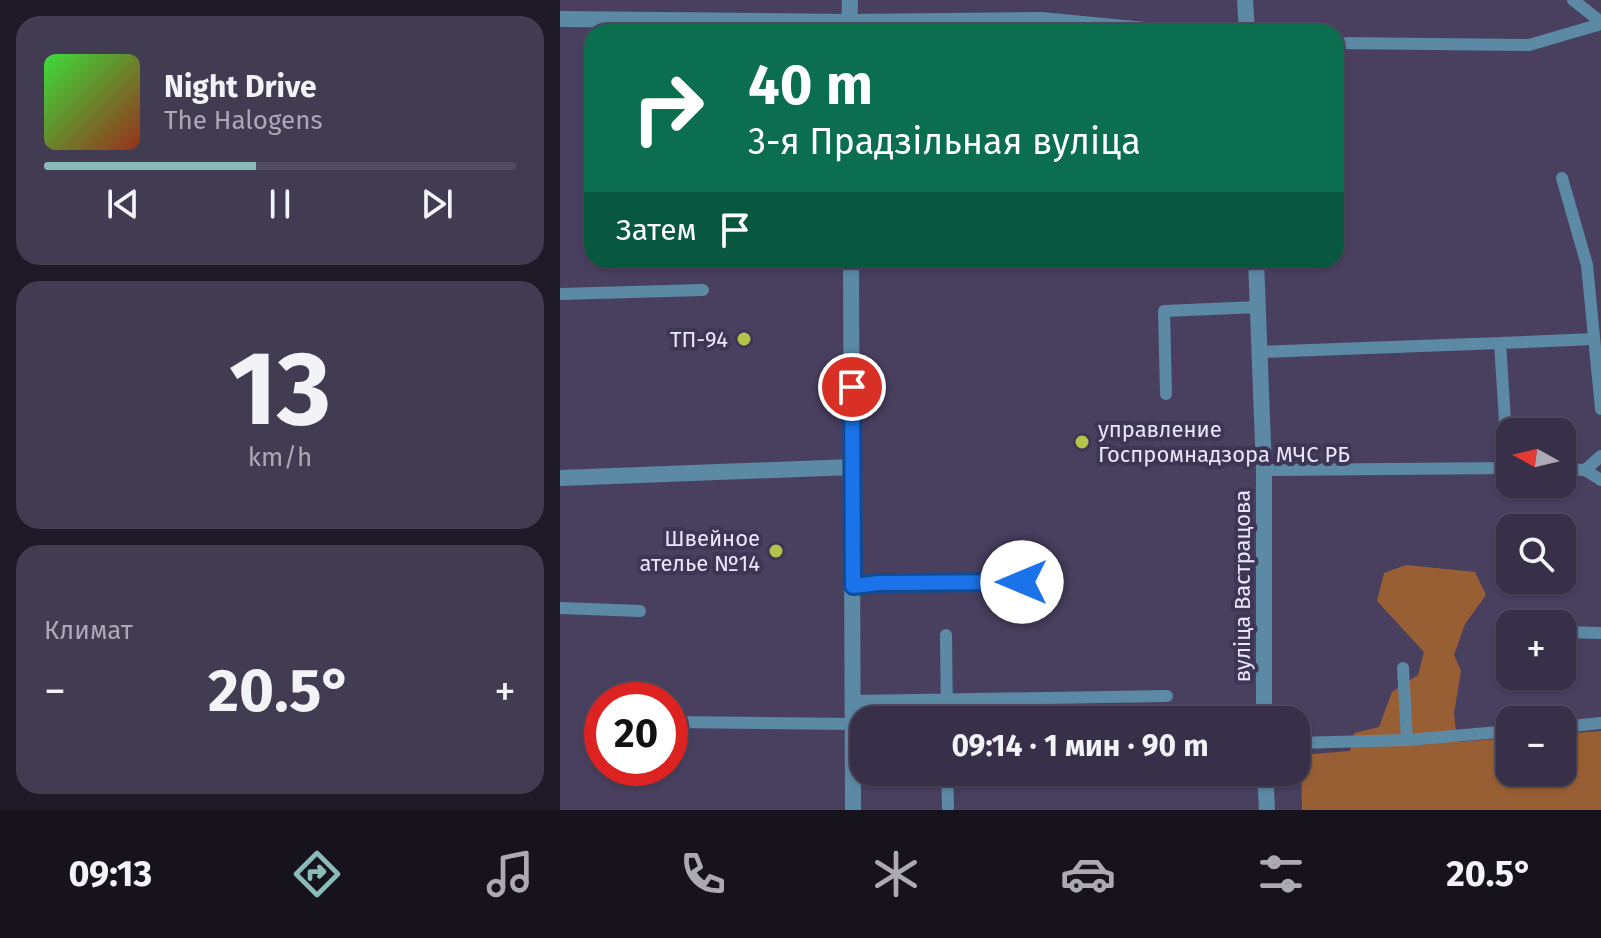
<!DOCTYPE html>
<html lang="ru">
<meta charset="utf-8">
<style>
:root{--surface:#373048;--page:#423c52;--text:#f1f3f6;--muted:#aaa9b4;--line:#514b60;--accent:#8bbbb9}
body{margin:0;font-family:"Fira Sans",sans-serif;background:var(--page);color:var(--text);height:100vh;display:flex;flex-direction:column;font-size:30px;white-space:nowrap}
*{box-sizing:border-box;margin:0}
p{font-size:26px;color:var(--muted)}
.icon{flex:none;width:44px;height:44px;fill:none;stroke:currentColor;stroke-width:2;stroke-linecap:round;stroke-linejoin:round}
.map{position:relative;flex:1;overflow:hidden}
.sheet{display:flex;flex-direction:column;gap:16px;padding:16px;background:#1e1a28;width:560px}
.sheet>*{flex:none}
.banner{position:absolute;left:24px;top:24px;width:760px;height:244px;border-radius:24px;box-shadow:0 2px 6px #0004,0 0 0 2px var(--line);background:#0b6e4f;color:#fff;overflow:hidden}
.needle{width:52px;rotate:278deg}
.buttons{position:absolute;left:936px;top:418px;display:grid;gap:16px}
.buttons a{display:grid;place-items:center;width:80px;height:80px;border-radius:16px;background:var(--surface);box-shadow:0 2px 6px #0004,0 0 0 2px var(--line);font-size:40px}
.speed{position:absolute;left:24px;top:682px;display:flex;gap:16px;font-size:40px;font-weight:700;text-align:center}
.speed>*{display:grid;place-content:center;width:104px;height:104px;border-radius:50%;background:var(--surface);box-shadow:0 2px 6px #0004,0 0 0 2px var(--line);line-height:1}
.speed .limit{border:12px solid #d22;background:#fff;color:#111}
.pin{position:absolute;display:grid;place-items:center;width:68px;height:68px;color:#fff;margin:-34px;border:4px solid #fff;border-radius:50%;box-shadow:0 2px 8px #0007}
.me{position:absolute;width:88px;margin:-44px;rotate:270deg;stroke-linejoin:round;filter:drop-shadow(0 0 6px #0008)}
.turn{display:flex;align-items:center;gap:28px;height:168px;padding:0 32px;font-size:36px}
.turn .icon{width:104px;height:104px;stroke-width:2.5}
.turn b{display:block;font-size:56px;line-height:68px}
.then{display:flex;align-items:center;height:76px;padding:0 32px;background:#0003;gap:16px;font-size:30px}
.big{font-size:60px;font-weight:700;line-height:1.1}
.sheet .widget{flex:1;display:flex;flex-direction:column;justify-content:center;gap:12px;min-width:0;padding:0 28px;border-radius:24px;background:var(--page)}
.sheet .dial{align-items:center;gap:0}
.dial b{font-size:104px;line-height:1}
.song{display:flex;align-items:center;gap:24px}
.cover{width:96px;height:96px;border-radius:12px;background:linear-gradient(135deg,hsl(120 70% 55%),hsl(10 70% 35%))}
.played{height:8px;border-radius:4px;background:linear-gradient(90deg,var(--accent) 45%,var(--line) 45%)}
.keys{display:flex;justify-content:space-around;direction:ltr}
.heat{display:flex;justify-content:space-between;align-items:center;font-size:44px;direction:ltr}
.trip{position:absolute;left:290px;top:706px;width:460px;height:80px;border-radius:24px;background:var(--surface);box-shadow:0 2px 6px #0004,0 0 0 2px var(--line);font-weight:700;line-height:80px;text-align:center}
.menu{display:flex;height:128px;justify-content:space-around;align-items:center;background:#16131d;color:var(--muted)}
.menu .icon{width:56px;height:56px}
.menu .active{color:var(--accent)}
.menu b{font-size:36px;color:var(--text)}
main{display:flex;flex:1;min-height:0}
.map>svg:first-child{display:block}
.green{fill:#985f34}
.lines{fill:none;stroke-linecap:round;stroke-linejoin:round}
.service{stroke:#5c89a4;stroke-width:12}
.minor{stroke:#5c89a4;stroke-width:16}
.route-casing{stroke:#114b97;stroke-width:20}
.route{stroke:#1a73e8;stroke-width:14}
.poi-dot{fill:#b3c24b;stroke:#3e3655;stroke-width:3}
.labels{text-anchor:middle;stroke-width:8;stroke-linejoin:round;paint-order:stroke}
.poi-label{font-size:22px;fill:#ebe7fb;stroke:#3e3655;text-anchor:end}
.street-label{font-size:22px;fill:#ebe7fb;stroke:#3e3655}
</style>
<main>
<section class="sheet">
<div class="widget">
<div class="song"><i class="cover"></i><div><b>Night Drive</b><p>The Halogens</p></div></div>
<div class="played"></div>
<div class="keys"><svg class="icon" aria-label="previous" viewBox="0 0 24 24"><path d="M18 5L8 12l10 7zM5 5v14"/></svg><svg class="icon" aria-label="pause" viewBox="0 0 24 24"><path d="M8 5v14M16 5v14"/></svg><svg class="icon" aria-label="next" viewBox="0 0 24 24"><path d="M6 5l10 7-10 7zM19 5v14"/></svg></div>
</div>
<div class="widget dial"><b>13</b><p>km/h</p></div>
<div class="widget"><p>Климат</p>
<div class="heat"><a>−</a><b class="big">20.5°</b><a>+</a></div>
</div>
</section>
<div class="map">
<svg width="1041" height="810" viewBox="0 0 1041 810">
<rect width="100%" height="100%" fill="#494060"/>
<!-- green -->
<path class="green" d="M846 565 915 572 926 595 905 624 894 655 901 671 894 713 897 742 950 738V772H1002V734L1041 731V810H742L741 755 790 751 794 733 819 727 832 692 858 675 864 652 817 601 824 573Z"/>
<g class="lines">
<!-- service -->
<path class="service" d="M1013 0 1041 22
M776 43 969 45 1041 24
M1002 178 1027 265 1041 409
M0 294 143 290
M940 343 1034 339
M700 352 940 343 948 468
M606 394 604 311 698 307
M1002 469 1025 470 1041 456
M704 470 950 468
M1025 470 1041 480
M293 586 319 583 462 582
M0 608 80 611
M1002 632 1041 633
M386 635 387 720
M843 668 847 740
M292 701 607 696
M110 722 292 724
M1002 727 1041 723
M736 743 847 740 950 731
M387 772 388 807"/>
<!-- minor -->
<path class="minor" d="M685 0 687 32
M0 19 289 22 481 20 606 32
M289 30 290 0
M291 260 293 810
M696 260 704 470V720
M0 478 292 467
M705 772 707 810"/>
</g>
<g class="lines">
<defs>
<path id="route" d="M292 387 293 586 319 583 462 582"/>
</defs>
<!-- route casing -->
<use href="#route" class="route-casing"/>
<!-- route -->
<use href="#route" class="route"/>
</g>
<!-- markers -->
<g class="poi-dot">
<circle cx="184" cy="339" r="8"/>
<circle cx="522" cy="442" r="8"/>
<circle cx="216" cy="551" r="8"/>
</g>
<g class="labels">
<!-- poi labels -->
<g class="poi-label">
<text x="168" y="347">ТП-94</text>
<text x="538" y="437" text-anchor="start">управление<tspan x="538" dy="25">Госпромнадзора МЧС РБ</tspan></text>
<text x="200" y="546">Швейное<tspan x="200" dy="25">ателье №14</tspan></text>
</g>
<!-- street labels -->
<g class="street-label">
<text transform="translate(682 586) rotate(-90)" y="8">вуліца Вастрацова</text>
</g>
</g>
</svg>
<div class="buttons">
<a><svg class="needle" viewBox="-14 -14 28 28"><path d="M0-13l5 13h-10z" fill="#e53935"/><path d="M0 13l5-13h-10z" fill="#aaa9b4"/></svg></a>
<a><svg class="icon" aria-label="search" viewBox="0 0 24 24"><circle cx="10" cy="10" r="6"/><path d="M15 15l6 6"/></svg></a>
<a>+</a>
<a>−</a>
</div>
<div class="speed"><div class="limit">20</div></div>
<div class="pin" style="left:292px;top:387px;background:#d93025"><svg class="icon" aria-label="arrive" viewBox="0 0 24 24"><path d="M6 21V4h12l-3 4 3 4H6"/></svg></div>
<svg class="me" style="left:462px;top:582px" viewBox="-20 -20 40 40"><circle r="19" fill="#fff"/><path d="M0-13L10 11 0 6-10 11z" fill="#1a73e8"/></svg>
<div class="trip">09:14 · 1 мин · 90 m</div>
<div class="banner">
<div class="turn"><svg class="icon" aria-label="right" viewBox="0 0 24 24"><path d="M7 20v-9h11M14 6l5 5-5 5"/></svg><div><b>40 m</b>3-я Прадзільная вуліца</div></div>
<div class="then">Затем<svg class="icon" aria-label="arrive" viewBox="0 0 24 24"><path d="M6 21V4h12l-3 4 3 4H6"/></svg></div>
</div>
</div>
</main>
<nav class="menu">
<b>09:13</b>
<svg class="icon active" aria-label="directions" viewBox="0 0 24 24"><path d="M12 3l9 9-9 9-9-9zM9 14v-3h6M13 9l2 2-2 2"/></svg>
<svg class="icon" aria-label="music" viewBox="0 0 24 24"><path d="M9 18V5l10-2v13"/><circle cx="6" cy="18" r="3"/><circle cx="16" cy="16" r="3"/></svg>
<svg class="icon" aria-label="phone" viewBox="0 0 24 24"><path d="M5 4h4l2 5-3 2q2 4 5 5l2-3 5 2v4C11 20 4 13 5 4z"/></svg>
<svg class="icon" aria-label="climate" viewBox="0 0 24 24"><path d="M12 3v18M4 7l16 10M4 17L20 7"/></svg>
<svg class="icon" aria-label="car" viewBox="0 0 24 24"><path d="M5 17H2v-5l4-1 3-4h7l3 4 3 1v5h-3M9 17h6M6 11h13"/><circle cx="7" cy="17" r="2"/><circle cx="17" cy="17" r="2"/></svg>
<svg class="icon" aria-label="filters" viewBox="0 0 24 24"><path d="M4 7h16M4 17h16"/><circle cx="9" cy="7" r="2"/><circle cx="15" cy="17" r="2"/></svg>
<b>20.5°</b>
</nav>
